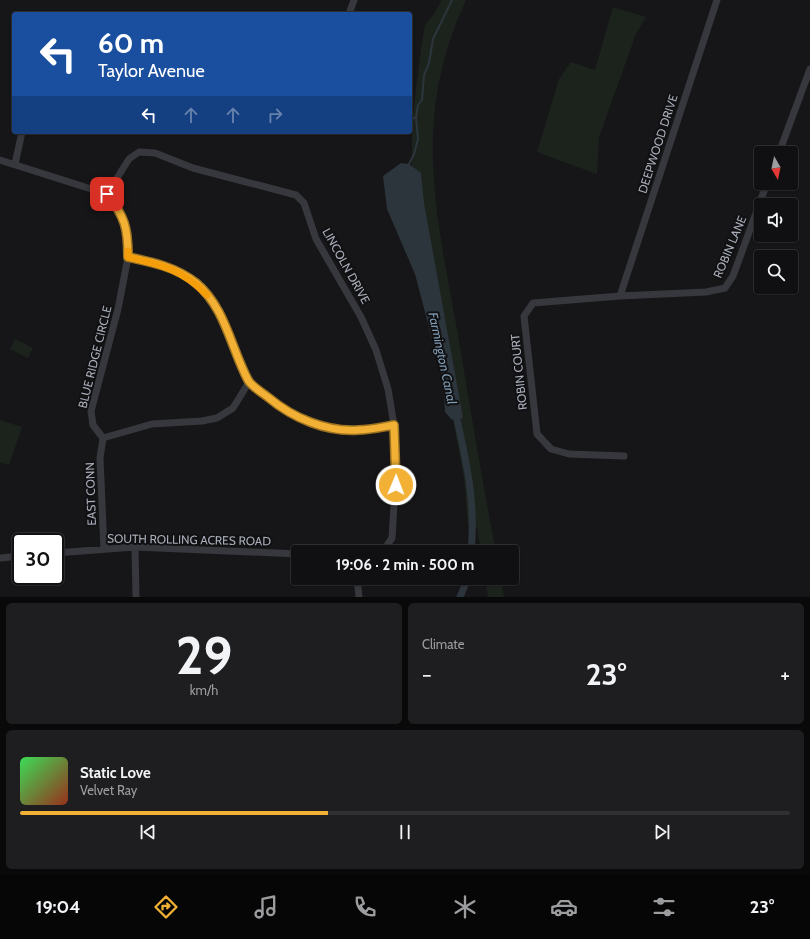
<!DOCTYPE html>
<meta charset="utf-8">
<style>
:root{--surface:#101012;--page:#1e1e20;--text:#f1f3f6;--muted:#9c9d9f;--line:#303032;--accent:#f2b134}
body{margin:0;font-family:Cabin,sans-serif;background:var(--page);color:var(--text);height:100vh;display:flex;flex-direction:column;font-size:15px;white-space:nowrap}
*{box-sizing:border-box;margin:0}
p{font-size:13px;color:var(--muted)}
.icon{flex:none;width:22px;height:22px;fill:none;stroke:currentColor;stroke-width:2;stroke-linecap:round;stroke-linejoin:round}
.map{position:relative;height:597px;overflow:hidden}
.sheet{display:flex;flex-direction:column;gap:6px;padding:6px;background:#09090a;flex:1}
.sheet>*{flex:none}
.hud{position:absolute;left:12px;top:12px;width:400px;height:122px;border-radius:4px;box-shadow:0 1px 3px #0004,0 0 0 1px var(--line);background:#1a4fa0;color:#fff;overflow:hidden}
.needle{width:26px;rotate:171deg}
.buttons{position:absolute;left:754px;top:146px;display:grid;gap:8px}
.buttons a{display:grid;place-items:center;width:44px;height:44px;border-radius:4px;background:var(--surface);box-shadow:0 1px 3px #0004,0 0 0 1px var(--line);font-size:20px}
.speed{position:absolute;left:12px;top:533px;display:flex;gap:8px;font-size:20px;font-weight:700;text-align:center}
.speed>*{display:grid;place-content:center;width:52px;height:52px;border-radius:50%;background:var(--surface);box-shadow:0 1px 3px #0004,0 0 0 1px var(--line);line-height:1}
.speed .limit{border:2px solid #111;border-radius:6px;background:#fff;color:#111}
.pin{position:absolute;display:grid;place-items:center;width:34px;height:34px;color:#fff;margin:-17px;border-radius:8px;box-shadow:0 2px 6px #0006}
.me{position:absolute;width:44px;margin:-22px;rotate:1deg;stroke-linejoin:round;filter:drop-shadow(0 0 3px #0008)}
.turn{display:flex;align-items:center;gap:14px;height:84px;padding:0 20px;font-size:18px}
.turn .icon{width:52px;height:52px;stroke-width:2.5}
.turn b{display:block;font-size:28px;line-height:34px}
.lanes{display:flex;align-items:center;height:38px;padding:0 20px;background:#0003;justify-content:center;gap:20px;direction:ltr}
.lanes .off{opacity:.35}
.big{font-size:30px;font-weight:800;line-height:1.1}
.sheet .widget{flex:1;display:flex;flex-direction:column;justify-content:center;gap:6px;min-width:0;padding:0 14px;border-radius:6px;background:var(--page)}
.sheet .dial{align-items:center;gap:0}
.dial b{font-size:52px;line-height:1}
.song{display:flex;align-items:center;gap:12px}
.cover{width:48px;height:48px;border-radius:6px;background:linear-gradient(135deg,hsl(130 70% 55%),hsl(10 70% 35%))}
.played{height:4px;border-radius:2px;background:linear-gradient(90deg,var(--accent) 40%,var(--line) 40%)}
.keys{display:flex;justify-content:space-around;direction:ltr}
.heat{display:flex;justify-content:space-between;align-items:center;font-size:22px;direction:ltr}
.sheet .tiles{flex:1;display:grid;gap:6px;grid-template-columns:1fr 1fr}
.widget:last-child{grid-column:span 2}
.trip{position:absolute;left:291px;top:545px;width:228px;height:40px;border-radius:4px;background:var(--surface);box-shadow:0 1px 3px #0004,0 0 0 1px var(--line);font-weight:800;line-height:40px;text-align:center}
.tabs{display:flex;height:64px;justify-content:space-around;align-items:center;background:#060607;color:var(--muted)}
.tabs .icon{width:28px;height:28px}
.tabs .on{color:var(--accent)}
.tabs b{font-size:18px;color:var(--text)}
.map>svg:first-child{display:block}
.green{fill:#1c231d}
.water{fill:#2c353c}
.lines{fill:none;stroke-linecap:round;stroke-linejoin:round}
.stream{stroke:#2c353c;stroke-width:2}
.canal{stroke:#2c353c;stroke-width:7}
.street{stroke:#37383d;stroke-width:7}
.route-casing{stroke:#9d7322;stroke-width:10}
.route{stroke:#f2b134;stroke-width:7}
.slow{stroke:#f59e0b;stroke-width:7}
.labels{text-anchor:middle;stroke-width:4;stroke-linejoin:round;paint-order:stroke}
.street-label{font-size:12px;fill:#a8adb8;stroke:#111113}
.water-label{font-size:13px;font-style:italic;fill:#7f9bb3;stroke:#111113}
</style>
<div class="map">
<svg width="810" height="597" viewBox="0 0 810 597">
<rect width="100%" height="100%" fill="#161618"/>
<!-- green -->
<path class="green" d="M442 0H466C411 119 436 212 458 335 470 407 482 480 496 552H481L477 528 468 525 464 478 428 287 412 164V122L421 48 425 25 434 14Z
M613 7 646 17 636 34 599 137 597 174 537 152 559 79 571 62 595 70Z
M15 339 33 348 28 358 10 349Z
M0 420 22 427 9 465 0 462Z
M485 578H501L504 597H488Z"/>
<!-- water -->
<path class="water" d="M401 163 409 164 421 173 424 203 463 418 452 420 445 412 443 381 415 274 387 209 383 176Z"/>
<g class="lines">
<!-- stream -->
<path class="stream" d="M410 120 416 117
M409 164 414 154 418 139 416 117 418 105 422 100 424 75 429 63 433 39 452 0"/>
<!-- canal -->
<path class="canal" d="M455 410C466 461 476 499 471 552
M460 597 468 578"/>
<!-- street -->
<path class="street" d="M349 14 354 0
M779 153 810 69
M0 160 107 194
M15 164 22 132
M107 194 129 159 139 152 155 153 193 168 296 195 304 203 316 239 361 317 376 350 388 389 394 425 396 472 392 538 384 550 373 552
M128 257C152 262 176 267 196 283 225 307 231 348 248 380 252 387 263 393 269 398 293 418 326 432 358 430 370 430 382 427 394 425
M620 296 717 0
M103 438 93 425 91 411 118 309 128 257V233L120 211 107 194
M103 438 152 424 202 421 217 418 233 408 249 382
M103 438 100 458 104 549
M624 456 569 454 551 449 537 434 524 316 533 303 620 296 706 292 725 288 733 276 767 183
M135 547 136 597
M55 553 135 547 298 554
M0 558 21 556
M357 578 359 597"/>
</g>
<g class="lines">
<defs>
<path id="route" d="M107 194C125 217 128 228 128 257 152 262 176 267 196 283 225 307 231 348 248 380 252 387 263 393 269 398 293 418 326 432 358 430 370 430 382 427 394 425L396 485"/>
</defs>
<!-- route casing -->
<use href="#route" class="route-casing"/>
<!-- route -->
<use href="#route" class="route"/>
<!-- slow -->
<path class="slow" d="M128 251V257C162 265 182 269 207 295"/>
</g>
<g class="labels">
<!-- street labels -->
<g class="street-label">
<text transform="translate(658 144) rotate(-72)" y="4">DEEPWOOD DRIVE</text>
<text transform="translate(730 247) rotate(-67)" y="4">ROBIN LANE</text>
<text transform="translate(346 266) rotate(61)" y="4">LINCOLN DRIVE</text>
<text transform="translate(95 357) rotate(-76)" y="4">BLUE RIDGE CIRCLE</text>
<text transform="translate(519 372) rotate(-96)" y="4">ROBIN COURT</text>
<text transform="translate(91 494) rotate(-92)" y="4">EAST CONN</text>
<text transform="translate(189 540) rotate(1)" y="4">SOUTH ROLLING ACRES ROAD</text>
</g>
<!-- water labels -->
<g class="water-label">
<text transform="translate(443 358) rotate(78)" y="5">Farmington Canal</text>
</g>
</g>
</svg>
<div class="buttons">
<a><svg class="needle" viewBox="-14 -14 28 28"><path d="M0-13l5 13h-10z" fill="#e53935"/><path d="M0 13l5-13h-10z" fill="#9c9d9f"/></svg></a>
<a><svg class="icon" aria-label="sound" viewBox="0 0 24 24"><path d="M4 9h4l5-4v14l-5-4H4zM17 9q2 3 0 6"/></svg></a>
<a><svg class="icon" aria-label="search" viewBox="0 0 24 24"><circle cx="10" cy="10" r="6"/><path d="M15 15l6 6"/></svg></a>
</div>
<div class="speed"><div class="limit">30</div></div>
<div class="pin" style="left:107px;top:194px;background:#d93025"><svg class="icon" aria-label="arrive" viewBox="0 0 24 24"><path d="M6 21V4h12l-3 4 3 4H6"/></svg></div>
<svg class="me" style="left:396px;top:485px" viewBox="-20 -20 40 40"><circle r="17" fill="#f2b134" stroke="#fff" stroke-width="3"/><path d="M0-11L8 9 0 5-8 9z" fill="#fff"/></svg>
<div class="trip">19:06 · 2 min · 500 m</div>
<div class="hud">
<div class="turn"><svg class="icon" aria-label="left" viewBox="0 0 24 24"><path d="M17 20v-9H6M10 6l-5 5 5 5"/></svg><div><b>60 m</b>Taylor Avenue</div></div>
<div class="lanes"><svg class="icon" aria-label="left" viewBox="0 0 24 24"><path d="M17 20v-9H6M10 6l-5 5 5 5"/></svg><svg class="icon off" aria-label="ahead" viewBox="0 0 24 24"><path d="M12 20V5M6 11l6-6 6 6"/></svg><svg class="icon off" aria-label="ahead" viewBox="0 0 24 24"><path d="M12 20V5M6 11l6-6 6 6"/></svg><svg class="icon off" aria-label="right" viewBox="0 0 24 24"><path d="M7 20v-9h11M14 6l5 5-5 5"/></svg></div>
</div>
</div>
<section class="sheet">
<div class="tiles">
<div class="widget dial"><b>29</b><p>km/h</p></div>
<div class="widget"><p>Climate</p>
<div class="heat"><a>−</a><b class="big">23°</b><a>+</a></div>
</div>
<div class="widget">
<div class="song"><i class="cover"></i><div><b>Static Love</b><p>Velvet Ray</p></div></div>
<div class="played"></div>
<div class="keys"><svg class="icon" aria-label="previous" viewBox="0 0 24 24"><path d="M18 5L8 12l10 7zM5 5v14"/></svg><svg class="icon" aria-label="pause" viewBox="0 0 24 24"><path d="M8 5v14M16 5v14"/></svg><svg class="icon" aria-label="next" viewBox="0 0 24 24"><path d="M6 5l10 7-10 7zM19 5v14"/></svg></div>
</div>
</div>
</section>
<nav class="tabs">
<b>19:04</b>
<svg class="icon on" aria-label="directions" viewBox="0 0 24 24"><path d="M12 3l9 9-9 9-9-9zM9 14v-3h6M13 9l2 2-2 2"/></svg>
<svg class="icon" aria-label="music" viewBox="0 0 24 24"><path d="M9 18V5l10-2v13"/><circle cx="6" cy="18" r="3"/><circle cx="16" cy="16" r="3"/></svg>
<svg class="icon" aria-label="phone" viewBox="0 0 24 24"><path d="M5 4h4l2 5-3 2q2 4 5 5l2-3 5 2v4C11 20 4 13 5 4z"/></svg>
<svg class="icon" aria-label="climate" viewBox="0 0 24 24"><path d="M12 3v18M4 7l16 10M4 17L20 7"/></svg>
<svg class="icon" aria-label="car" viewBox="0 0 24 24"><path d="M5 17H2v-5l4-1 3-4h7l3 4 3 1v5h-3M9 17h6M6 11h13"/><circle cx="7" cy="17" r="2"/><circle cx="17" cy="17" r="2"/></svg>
<svg class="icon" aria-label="filters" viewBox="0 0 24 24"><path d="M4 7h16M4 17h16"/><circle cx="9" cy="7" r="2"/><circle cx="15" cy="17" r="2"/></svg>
<b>23°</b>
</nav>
